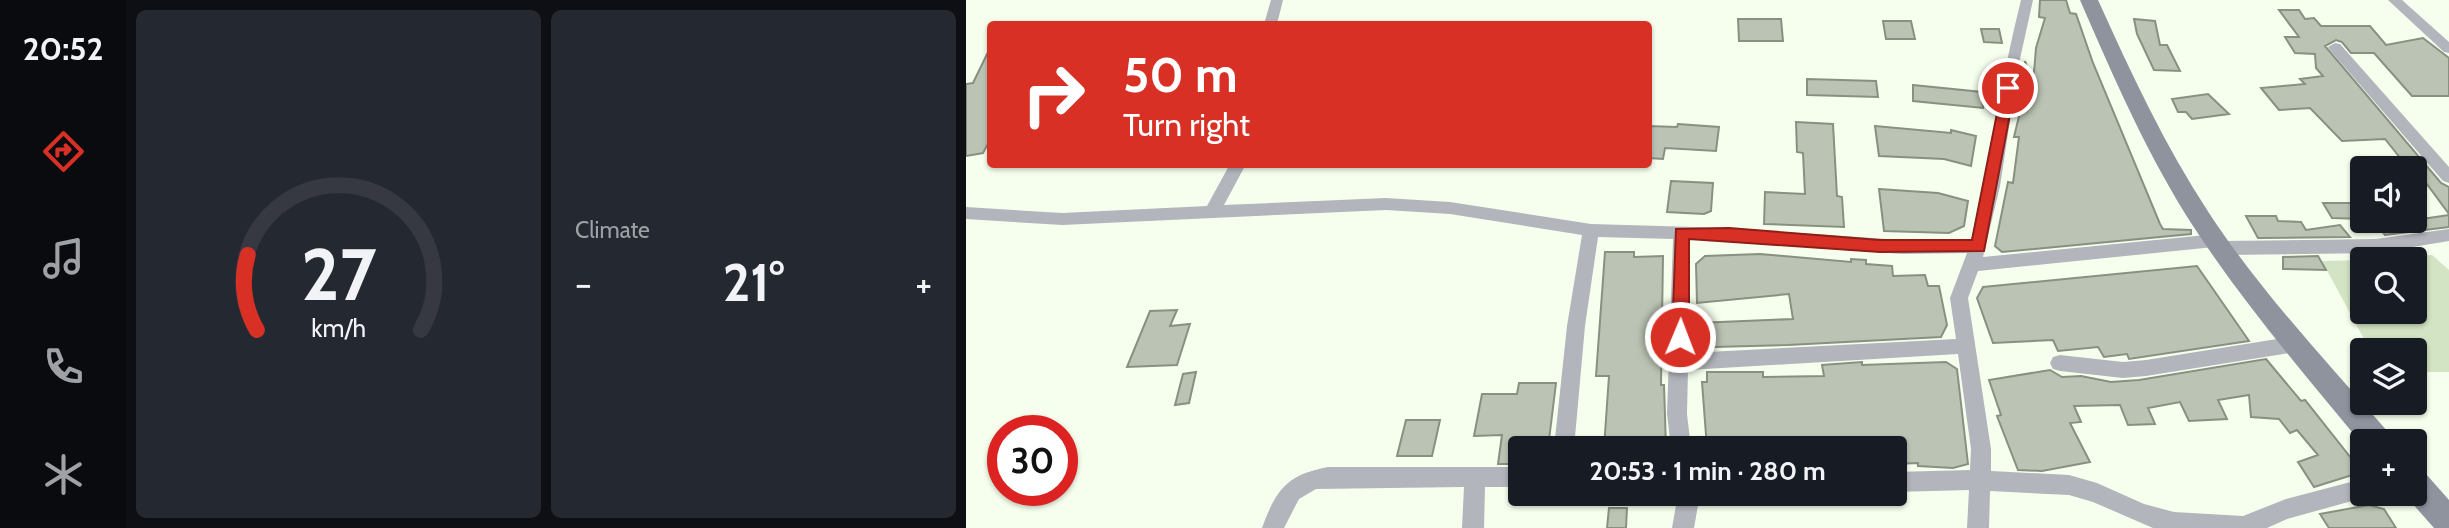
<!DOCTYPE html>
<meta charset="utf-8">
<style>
:root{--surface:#171b24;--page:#242831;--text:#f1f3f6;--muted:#9ea1a6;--line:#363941;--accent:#d93025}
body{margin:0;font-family:Cabin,sans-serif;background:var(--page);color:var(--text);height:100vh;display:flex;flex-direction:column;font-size:26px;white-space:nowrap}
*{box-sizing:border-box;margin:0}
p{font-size:23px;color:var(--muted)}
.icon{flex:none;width:38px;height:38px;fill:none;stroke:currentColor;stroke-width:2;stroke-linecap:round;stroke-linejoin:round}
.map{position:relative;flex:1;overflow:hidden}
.side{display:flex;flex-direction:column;gap:10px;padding:10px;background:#0d0f14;width:840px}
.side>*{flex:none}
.banner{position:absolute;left:21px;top:21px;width:665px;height:147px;border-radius:7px;box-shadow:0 2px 5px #0004;background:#d93025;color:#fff;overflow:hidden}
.buttons{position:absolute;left:1384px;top:156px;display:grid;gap:14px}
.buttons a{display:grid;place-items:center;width:77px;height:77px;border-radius:7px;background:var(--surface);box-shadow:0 2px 5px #0004;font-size:35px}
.speed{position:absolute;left:21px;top:415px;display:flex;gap:14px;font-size:35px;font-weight:700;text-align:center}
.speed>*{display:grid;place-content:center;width:91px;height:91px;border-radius:50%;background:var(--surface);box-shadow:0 2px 5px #0004;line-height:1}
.speed .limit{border:10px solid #d22;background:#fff;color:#111}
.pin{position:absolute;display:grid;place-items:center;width:60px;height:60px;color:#fff;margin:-30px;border:4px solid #fff;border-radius:50%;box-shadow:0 2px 7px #0007}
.me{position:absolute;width:77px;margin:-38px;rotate:1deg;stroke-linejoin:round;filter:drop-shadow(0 0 5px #0008)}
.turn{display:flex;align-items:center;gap:24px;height:147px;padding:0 21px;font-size:32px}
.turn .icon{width:91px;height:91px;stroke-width:2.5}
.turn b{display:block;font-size:49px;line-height:60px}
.big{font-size:52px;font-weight:700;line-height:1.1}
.side .card{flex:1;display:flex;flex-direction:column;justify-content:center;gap:10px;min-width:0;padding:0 24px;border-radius:10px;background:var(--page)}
.side .dial{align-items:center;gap:0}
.dial svg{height:182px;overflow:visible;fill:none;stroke:var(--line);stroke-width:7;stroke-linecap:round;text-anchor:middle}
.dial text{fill:var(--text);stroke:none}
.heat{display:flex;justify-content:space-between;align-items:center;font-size:38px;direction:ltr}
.side .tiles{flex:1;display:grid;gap:10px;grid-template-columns:repeat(2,1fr)}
.trip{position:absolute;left:542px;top:436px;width:399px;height:70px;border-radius:7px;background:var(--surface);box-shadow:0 2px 5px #0004;font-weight:700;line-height:70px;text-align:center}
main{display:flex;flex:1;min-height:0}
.tabs{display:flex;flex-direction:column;width:126px;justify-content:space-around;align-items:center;background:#090b0e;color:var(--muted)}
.tabs .icon{width:49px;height:49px}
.tabs .active{color:var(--accent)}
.tabs b{font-size:32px;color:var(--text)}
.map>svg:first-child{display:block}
.green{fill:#d2e4c3}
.building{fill:#bbc4b4;stroke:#889081;stroke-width:2}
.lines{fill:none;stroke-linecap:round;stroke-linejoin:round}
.minor{fill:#b2b5bc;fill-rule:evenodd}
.secondary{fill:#8e939e;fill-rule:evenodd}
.route{fill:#d93025;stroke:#8d1f18;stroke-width:2}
</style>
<main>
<nav class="tabs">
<b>20:52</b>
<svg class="icon active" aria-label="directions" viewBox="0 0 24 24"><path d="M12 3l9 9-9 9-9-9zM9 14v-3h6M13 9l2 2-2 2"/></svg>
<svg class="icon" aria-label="music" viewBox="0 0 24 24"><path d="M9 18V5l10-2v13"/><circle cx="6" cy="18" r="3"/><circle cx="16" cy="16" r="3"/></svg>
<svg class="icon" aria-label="phone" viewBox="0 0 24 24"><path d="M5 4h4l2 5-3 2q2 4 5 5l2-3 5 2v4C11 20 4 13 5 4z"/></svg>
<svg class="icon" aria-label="climate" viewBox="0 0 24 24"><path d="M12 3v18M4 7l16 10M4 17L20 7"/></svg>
</nav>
<section class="side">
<div class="tiles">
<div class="card dial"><svg viewBox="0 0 100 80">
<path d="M14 69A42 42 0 1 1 86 69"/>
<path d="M14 69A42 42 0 0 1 10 36" stroke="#d93025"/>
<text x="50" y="56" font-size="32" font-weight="700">27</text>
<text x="50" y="72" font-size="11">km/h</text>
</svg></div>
<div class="card"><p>Climate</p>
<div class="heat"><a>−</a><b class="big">21°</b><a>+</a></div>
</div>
</div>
</section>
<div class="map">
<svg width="1483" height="528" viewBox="0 0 1483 528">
<rect width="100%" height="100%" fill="#f6ffee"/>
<!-- green -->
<path class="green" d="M1466 255 1483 270V372H1449V350H1404L1356 261 1396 260V312H1449V259H1413Z"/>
<!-- building -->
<path class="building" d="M1074 0H1100L1104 13 1110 14 1127 63 1194 224 1197 229 1225 230V234L1036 252 1029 246 1042 182 1047 183 1053 137H1048L1055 108 1059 61 1067 84 1070 48 1079 18 1073 17Z
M1313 10H1333L1339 19 1348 18 1355 26H1404L1420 45 1457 38 1483 58V96H1446L1408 53H1385L1376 42 1370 40 1359 46 1475 183 1483 187V214L1449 168 1439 164 1419 139 1376 141 1344 108 1313 110 1295 88 1339 84 1334 79 1357 76 1350 68 1349 54 1329 53 1319 37H1333Z
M772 19H815L817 41H773Z
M1168 19 1189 21 1194 45H1201L1214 71 1188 70 1171 34Z
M917 21H945L949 39H920Z
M1015 29H1033L1036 43 1018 42Z
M24 48V140L17 153 0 156V84L7 83Z
M841 79 910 81 912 97 841 95Z
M947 85 1016 92 1017 108 947 101Z
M1242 94 1263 114 1226 119 1220 112H1212L1206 99Z
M830 122 867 124 871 196 876 197 878 227 798 224 799 192 839 194 837 153 831 152Z
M712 124 753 127 750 151 699 148 697 159 682 158V126L711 127Z
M909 126 985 133V130L1010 136 1005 166 978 159 913 156Z
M705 181 747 183 745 211 738 214 701 212Z
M913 189 972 193 1002 201 998 226 983 233 918 231Z
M1357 203H1386L1396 219 1366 218Z
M1483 215V227L1419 235 1407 220H1449Z
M1280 216H1310L1312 221 1335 222 1340 230 1374 225 1384 237 1292 238Z
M639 252H668V257L697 256 695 385H698L700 448H638L643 376H630Z
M794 254 885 262V259L900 260V264L926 266 927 276 959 275 962 286H973L981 325 975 337 822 345 747 347 738 344 733 338 731 323 827 319 823 294 731 303 730 264 739 256Z
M1352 256 1360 270 1317 269V257Z
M1231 266 1283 341 1163 359 1161 354 1138 357 1132 347 1092 351 1087 340 1027 343 1011 298 1017 287Z
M211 310 204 326 224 324 211 365 161 367 184 311Z
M1300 359 1335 401 1339 400 1396 472 1348 487 1332 462 1352 455 1331 430 1324 433 1313 419 1285 417 1283 395 1252 400 1261 419 1223 421 1214 402 1182 408 1189 424 1162 425 1154 405 1108 406 1115 422 1104 423 1124 462 1076 471 1052 470 1031 416 1035 415 1023 380 1084 370 1096 377 1115 376 1145 382 1173 380Z
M896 362V365L980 362 991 369 1002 464 987 468 952 466V463L929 464V448H741L736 382H741V372H797V377L858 376 856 365Z
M230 372 223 403 209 405 217 374Z
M553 383H590L582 448H555V464H532L536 435 508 436 516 394H551Z
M440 420H474L466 456H431Z
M1403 505 1418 509 1430 528H1363L1354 514Z
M643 508H661L660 528H641Z"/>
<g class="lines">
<!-- minor -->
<path class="minor" d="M305 0H317L311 24H298Z
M1055 0H1067L1052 68 1034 186 1017 257 1250 234 1256 235 1258 241 1410 239 1483 229V241L1410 253 1256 255 1250 253 1248 247 1012 271 1002 298 1025 449V471L1103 475 1131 483 1178 504 1208 512 1277 516 1320 499 1396 479V494H1405L1404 496 1321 519 1301 528H1187L1127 502 1103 495 1024 491 1023 528H1001L1003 490 929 492V472L1004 470 1005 449 992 354 722 370 721 414 725 448H705L701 414 707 239 632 237 619 326 608 448H588L601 326 616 235 484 214 420 210 96 225 0 219V207L96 213 241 206 264 164H280L258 205 420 198 484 202 625 224 763 228 936 240H1005C1024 160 1035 79 1055 0ZM724 239 936 254 1001 253 984 298 990 339 722 353Z
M1422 0H1436L1483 42V53L1478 52Z
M1369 43 1374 44 1483 167V183L1477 181 1364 50 1362 47Z
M1330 336 1337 338 1339 344 1337 350 1330 352 1180 376 1157 378 1094 371 1087 369 1084 363 1087 357 1094 355 1157 362 1180 360Z
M362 467H555V487H519L518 528H496L498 487 350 489 333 499 318 528H296C310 490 320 475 362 467Z
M712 494H734L728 528H706Z"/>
<!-- secondary -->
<path class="secondary" d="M1114 0H1132C1165 73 1199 146 1243 213 1295 292 1360 361 1422 432L1426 441H1396V444C1338 374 1279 305 1229 229 1182 157 1148 78 1114 0Z
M1449 470 1460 474 1483 500V528H1468L1438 494H1449Z"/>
</g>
<!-- route -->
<path class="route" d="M1042 83 1049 88 1018 251 914 252 723 239V337L714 344 708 342 706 337 710 229 763 228 914 240H1006L1036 88Z"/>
</svg>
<div class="buttons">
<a><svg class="icon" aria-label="sound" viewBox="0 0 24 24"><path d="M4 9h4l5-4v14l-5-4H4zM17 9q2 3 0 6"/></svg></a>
<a><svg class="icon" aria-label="search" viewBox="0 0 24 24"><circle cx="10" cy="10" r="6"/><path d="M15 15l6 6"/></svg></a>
<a><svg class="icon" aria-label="layers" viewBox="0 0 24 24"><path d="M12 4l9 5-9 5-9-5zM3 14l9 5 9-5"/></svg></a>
<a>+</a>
</div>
<div class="speed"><div class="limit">30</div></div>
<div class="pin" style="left:1042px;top:88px;background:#d93025"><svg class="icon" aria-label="arrive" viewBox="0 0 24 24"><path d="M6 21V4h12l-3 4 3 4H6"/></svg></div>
<svg class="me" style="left:714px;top:337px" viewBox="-20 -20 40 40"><circle r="17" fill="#d93025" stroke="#fff" stroke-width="3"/><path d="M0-11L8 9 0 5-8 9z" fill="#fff"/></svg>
<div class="trip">20:53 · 1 min · 280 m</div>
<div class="banner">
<div class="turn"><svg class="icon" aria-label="right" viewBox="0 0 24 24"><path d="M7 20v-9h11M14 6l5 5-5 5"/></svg><div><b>50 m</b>Turn right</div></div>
</div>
</div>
</main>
